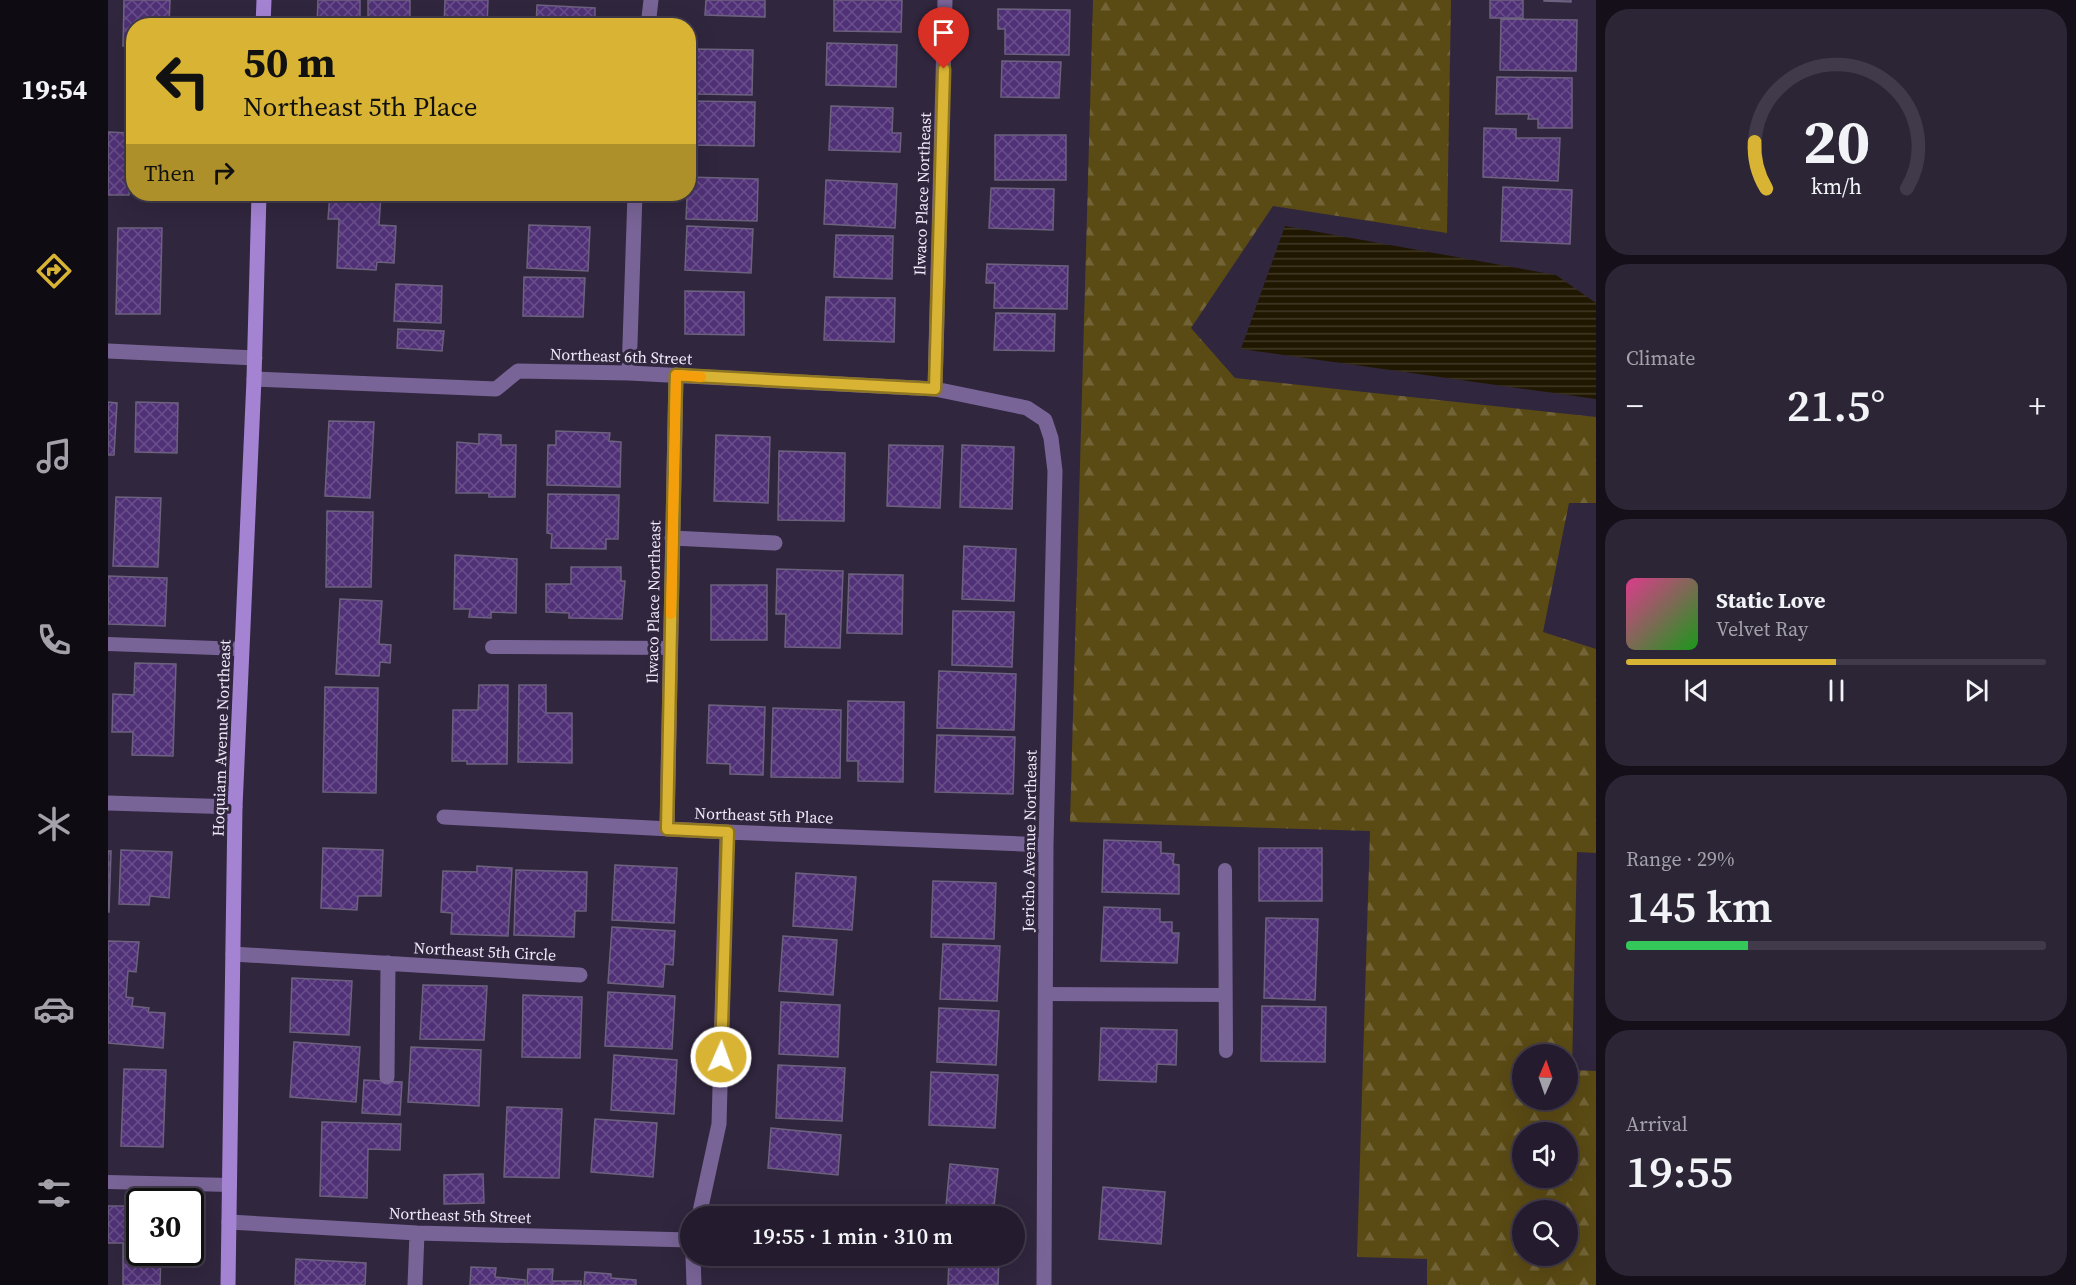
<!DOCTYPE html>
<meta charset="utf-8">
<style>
:root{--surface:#241c2e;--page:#2c2536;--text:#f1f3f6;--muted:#a3a1aa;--line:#413a4a;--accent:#d9b434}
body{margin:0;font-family:"Source Serif 4",serif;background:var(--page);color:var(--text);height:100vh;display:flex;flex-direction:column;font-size:22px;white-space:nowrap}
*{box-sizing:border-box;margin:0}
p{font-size:20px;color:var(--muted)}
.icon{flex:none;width:33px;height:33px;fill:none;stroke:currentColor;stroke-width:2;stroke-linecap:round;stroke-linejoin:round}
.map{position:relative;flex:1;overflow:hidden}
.side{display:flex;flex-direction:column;gap:9px;padding:9px;background:#140f19;width:480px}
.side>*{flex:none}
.guide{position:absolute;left:18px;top:18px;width:570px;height:183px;border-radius:24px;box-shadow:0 6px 24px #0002,0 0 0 2px var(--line);background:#d9b434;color:#111;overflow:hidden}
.needle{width:39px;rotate:2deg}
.buttons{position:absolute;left:1404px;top:1044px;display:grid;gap:12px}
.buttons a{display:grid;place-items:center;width:66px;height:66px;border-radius:50%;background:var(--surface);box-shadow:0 6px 24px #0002,0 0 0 2px var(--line);font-size:30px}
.speed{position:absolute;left:18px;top:1188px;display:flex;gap:12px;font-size:30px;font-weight:700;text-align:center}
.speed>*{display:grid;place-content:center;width:78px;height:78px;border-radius:50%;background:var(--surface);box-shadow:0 6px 24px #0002,0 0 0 2px var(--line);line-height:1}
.speed .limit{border:3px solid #111;border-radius:9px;background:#fff;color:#111}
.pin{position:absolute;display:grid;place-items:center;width:51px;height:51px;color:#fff;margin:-62px -26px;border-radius:50% 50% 50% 0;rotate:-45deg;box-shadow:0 0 6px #0007}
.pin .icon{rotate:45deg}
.me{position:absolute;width:66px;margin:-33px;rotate:2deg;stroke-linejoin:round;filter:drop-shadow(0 0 4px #0008)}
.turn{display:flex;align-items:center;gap:21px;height:126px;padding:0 18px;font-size:27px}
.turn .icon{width:78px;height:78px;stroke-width:2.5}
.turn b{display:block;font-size:42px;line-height:51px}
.then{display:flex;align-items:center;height:57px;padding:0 18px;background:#0003;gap:12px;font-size:22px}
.big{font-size:45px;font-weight:600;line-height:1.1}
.side .tile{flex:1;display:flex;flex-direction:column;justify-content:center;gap:9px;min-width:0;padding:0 21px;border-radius:24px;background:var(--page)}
.side .dial{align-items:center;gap:0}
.dial svg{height:156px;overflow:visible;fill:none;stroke:var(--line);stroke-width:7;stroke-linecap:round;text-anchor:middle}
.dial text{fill:var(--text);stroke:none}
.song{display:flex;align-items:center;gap:18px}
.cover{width:72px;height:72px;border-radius:9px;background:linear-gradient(135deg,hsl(330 70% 55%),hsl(120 70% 35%))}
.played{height:6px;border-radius:3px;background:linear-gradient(90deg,var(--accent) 50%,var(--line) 50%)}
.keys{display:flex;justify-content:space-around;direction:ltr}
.heat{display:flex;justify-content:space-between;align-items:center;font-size:33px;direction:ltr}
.charge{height:9px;border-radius:4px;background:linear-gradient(90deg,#34c759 29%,var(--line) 0)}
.trip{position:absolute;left:572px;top:1206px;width:345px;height:60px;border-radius:30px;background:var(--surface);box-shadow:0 6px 24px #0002,0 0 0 2px var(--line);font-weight:600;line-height:60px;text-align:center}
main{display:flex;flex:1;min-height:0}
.tab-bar{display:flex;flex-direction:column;width:108px;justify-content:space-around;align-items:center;background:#0e0b12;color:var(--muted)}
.tab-bar .icon{width:42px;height:42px}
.tab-bar .active{color:var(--accent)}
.tab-bar b{font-size:27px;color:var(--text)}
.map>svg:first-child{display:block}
.forest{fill:url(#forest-firs);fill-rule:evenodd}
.water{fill:url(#water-rules)}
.building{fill:url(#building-cross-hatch);stroke:#6c627e;stroke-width:1.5}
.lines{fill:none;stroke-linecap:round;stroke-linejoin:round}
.lane{stroke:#786496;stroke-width:14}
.street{stroke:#786496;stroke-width:15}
.secondary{stroke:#a483d3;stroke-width:15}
.route-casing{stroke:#8d7522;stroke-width:15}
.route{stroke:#d9b434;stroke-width:10}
.slow{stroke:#f59e0b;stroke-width:10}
.labels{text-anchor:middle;stroke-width:6;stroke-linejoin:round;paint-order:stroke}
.street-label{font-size:16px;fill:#efe9f9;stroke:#30263e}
</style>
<main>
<nav class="tab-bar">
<b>19:54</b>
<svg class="icon active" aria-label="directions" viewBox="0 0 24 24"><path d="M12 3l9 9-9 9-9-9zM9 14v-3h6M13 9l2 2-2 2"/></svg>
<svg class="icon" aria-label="music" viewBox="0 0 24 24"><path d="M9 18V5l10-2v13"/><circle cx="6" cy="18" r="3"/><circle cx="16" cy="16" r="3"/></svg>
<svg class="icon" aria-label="phone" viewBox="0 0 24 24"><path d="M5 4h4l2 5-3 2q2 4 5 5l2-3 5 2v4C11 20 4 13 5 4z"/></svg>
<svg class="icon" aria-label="climate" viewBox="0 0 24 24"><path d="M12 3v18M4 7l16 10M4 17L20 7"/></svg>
<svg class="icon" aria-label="car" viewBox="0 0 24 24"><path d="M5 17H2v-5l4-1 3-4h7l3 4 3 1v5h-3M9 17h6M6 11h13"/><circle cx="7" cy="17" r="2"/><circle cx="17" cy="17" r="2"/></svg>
<svg class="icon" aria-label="filters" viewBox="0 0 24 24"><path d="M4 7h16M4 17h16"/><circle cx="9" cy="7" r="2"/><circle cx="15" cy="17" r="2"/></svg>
</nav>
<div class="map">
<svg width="1488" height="1285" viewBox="0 0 1488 1285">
<defs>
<pattern id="forest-firs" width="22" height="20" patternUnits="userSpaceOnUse" patternTransform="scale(1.5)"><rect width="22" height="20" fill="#5a4a14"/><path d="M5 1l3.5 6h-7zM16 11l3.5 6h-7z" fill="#726437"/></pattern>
<pattern id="water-rules" width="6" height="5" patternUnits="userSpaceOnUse" patternTransform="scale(1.5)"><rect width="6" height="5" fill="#201700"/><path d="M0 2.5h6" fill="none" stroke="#413926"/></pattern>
<pattern id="building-cross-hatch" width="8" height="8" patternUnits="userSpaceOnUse" patternTransform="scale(1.5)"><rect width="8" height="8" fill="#503177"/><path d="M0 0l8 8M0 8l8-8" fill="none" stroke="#6a4f8b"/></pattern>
</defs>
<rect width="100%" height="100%" fill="#30263e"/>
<!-- forest -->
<path class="forest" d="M985 0H1343L1339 233 1165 206 1083 328 1127 378 1488 417V503H1461L1435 632 1488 649V853L1469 852 1464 1070 1488 1071V1285H1319V1259L1249 1257 1262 831 962 822ZM1414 1054H1460V1100H1414ZM1414 1132H1460V1178H1414ZM1414 1210H1460V1256H1414Z"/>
<!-- water -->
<path class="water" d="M1177 226 1448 275 1488 303V399L1133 349Z"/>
<!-- building -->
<path class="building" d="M16 0H62L61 26H26V46H15Z
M210 0H252V26H209Z
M260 0H302V26H260Z
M337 0H380L379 26H336Z
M598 0H657V17L597 15Z
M726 0H794L793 32 726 31Z
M1382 0H1415V18H1382Z
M1436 0H1463V2L1436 1Z
M429 5 487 8V26H428Z
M890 9 962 10 961 55 897 54V29H890Z
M1393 19 1469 20 1468 71 1392 70Z
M719 43 789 45 788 87 718 85Z
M587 49 645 50 644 95 586 94Z
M894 61 953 62 951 98 893 97Z
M1389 77 1464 78V128H1430V119H1420L1421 114H1388Z
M580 101 647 102 646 146 580 145Z
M723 106 785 108 784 133H793L792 152 721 150Z
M1376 128 1408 129V138H1452L1450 181 1375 177Z
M0 132 23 133 21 195H0Z
M887 135H958V180H887Z
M580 177 650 179 649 221 578 219Z
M718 180 789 184 787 228 716 224Z
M1395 187 1464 190 1462 244 1393 241Z
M883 188 946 189 945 230 881 228Z
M222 194H273L271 225 288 226 286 263 269 262 268 270 229 268 231 219H220Z
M421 225 482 227 480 271 419 268Z
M579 226 645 229 643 273 577 270Z
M10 228H54L52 314H8Z
M728 235 785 236 784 279 726 277Z
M879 264 960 266 959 309 886 308 887 283H878Z
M416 277 477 278 475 317 415 316Z
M288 284 334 286 333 323 286 321Z
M577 291 636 292V335L577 334Z
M718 297 787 298 786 342 716 340Z
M888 313 947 314 946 351 886 350Z
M290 329 336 331 334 351 289 348Z
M0 402 9 403 6 455H0Z
M28 402 70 403 69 453 27 452Z
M221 421 266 422 262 498 217 496Z
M448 431 502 433 501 441 513 442 512 487 439 485 440 445H448Z
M371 434 393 435V445H408L407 497H381V493H348L349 442 371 444Z
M608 435 662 437 660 503 606 501Z
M781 445 835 446 832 508 779 506Z
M854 445 906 447 904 509 852 507Z
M671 451 737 453 736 521 670 520Z
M440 494 511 495 510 539H498V549L443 548 444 534 439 533Z
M8 497 53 498 50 567 5 566Z
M219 511 265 512 263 587H218Z
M856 546 908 549 906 601 854 599Z
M347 555 409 559 408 613 383 612V618L361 617 362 609H346Z
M463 567H513V581H517L514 619 461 618V613L438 612V584H463Z
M669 569 735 571 732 648 677 647 678 614H668Z
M741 574 795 575 794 634 739 633Z
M0 576 59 578 57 626 0 624Z
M603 585H659V640H603Z
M232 599 274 601 271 644 283 645 282 663 272 662 271 676 228 674Z
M845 611 906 612 904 667 844 665Z
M27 663 68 664 65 756 24 755 25 732H4L5 694 26 695Z
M831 671 908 674 906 730 829 728Z
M371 685H400L399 764H359V761H344L345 710H370Z
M411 685H438V713H464V763L410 762Z
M217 687 270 688 268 793 215 792Z
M740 701 796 702 795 782 750 781V761H739Z
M601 705 657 707 655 775 622 774V764L599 763Z
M665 708 733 710 732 778 663 777Z
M829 735 907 737 905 794 827 792Z
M996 840 1053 842V853L1066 854 1065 864 1071 865V894L994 892Z
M215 848 275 850 273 896H250L249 910 213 908Z
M1151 848H1214V901H1151Z
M13 850 64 852 61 898 42 896 41 905 11 904Z
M0 851H3L1 912H0Z
M507 865 569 868 566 923 504 920Z
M369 866 404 868 400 936 343 934 344 913 333 912 335 871 369 872Z
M408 870 479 872 478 911H467L466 937 406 935Z
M688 873 748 877 744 930 685 926Z
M825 881 888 883 886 939 823 937Z
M996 907 1052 909V922H1064V933H1071L1069 963 993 961Z
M1158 918 1210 919 1207 1000 1156 998Z
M504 927 567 931 565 965 557 964 555 987 500 983Z
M675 936 729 940 725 995 671 991Z
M0 941 31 942 28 972 20 971 18 997 25 998 24 1006 41 1008 40 1012 57 1013 55 1048 0 1043Z
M835 944 892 946 889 1001 832 999Z
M184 978 244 981 241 1035 182 1032Z
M315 985 379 986 376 1040 312 1039Z
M500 992 567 996 564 1049 497 1046Z
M415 995 474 997 472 1058 414 1057Z
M673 1002 732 1005 730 1057 671 1054Z
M1154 1006 1218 1007 1217 1062 1153 1061Z
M831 1008 891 1011 888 1065 829 1062Z
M993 1028 1069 1030 1068 1065 1049 1064 1048 1082 991 1080Z
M186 1042 252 1047 248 1102 182 1097Z
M303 1047 373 1050 371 1106 300 1102Z
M506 1055 569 1060 566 1114 503 1110Z
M670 1065 737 1068 734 1121 668 1118Z
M16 1069 58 1070 55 1147 13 1146Z
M823 1072 890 1075 887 1128 821 1125Z
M256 1080 294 1082 292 1115 254 1113Z
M399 1107 454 1109 451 1178 396 1177Z
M487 1119 549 1123 545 1177 483 1172Z
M214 1122 293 1124 292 1150 260 1149 259 1198 212 1196Z
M663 1128 733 1135 730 1175 660 1168Z
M842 1164 890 1169 885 1216H837Z
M375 1174 376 1203 336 1204V1175Z
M995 1187 1057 1192 1053 1244 991 1239Z
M0 1206H32V1252H53L52 1285H15V1243H0Z
M841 1256H891L890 1285H840Z
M188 1259 258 1263 257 1285H187Z
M363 1267 388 1268 387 1277 417 1280V1285H362Z
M420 1269H445L444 1281H473V1285H419Z
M477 1272 503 1274V1278L528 1280V1285H476Z"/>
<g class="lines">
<!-- lane -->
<path class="lane" d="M0 644 134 649
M384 647 562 648
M1117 870 1118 1051
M938 994 1117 995
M0 1182 122 1185"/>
<!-- street -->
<path class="street" d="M540 26 543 0
M0 351 147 358
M521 373 527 194
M146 379 388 389 410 371 521 373 827 389 919 408 937 420 943 438 947 471 938 845 936 1285
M827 389 837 0
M564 538 667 543
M0 803 127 807
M336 817 619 832 938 845
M559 829 568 375
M125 954 472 975
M279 1077 280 963
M591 1216 611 1124 619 832
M121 1222 309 1233 582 1240
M585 1256 586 1285
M307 1285 309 1233"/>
<!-- secondary -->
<path class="secondary" d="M155 26 156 0
M120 1285 127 807 146 379 151 194"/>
</g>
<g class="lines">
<defs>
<path id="route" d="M613 1057 620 832 559 829 568 375 827 389 836 69"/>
</defs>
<!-- route casing -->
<use href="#route" class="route-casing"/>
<!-- route -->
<use href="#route" class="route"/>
<!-- slow -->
<path class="slow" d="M563 614 568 375 593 377"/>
</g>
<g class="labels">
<!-- street labels -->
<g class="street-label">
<text transform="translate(814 194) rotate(-88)" y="6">Ilwaco Place Northeast</text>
<text transform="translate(513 356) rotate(2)" y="6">Northeast 6th Street</text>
<text transform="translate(545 602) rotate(-89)" y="6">Ilwaco Place Northeast</text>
<text transform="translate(113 738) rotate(-88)" y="6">Hoquiam Avenue Northeast</text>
<text transform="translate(656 815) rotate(2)" y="6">Northeast 5th Place</text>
<text transform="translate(921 841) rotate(-89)" y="6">Jericho Avenue Northeast</text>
<text transform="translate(377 951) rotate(3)" y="6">Northeast 5th Circle</text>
<text transform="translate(352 1215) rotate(2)" y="6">Northeast 5th Street</text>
</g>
</g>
</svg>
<div class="buttons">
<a><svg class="needle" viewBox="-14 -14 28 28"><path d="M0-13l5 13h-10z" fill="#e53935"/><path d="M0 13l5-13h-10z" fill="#a3a1aa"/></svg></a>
<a><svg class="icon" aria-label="sound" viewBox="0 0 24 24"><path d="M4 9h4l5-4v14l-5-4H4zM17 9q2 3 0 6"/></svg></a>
<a><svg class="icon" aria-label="search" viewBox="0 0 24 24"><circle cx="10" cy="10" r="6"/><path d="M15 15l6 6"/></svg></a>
</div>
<div class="speed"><div class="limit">30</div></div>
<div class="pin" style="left:836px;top:69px;background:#d93025"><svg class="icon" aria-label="arrive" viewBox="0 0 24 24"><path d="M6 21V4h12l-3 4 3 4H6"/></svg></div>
<svg class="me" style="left:613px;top:1057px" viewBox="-20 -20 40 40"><circle r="17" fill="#d9b434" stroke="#fff" stroke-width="3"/><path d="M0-11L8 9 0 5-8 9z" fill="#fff"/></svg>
<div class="trip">19:55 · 1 min · 310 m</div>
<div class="guide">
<div class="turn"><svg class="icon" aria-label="left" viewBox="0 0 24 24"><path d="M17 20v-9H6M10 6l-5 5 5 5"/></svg><div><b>50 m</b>Northeast 5th Place</div></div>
<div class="then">Then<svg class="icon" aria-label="right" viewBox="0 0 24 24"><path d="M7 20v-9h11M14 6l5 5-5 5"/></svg></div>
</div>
</div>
<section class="side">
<div class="tile dial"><svg viewBox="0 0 100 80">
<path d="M14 69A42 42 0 1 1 86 69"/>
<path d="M14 69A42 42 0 0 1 8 45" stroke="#d9b434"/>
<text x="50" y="56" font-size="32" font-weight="700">20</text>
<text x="50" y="72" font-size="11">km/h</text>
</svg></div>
<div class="tile"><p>Climate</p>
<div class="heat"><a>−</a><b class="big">21.5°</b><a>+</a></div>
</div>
<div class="tile">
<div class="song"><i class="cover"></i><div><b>Static Love</b><p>Velvet Ray</p></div></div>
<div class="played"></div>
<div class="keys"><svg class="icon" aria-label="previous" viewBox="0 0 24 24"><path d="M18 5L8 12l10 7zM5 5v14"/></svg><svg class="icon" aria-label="pause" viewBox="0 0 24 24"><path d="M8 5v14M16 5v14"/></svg><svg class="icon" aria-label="next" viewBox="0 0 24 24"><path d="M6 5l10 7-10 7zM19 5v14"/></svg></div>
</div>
<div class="tile"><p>Range · 29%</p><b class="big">145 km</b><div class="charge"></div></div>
<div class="tile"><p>Arrival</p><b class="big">19:55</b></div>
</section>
</main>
